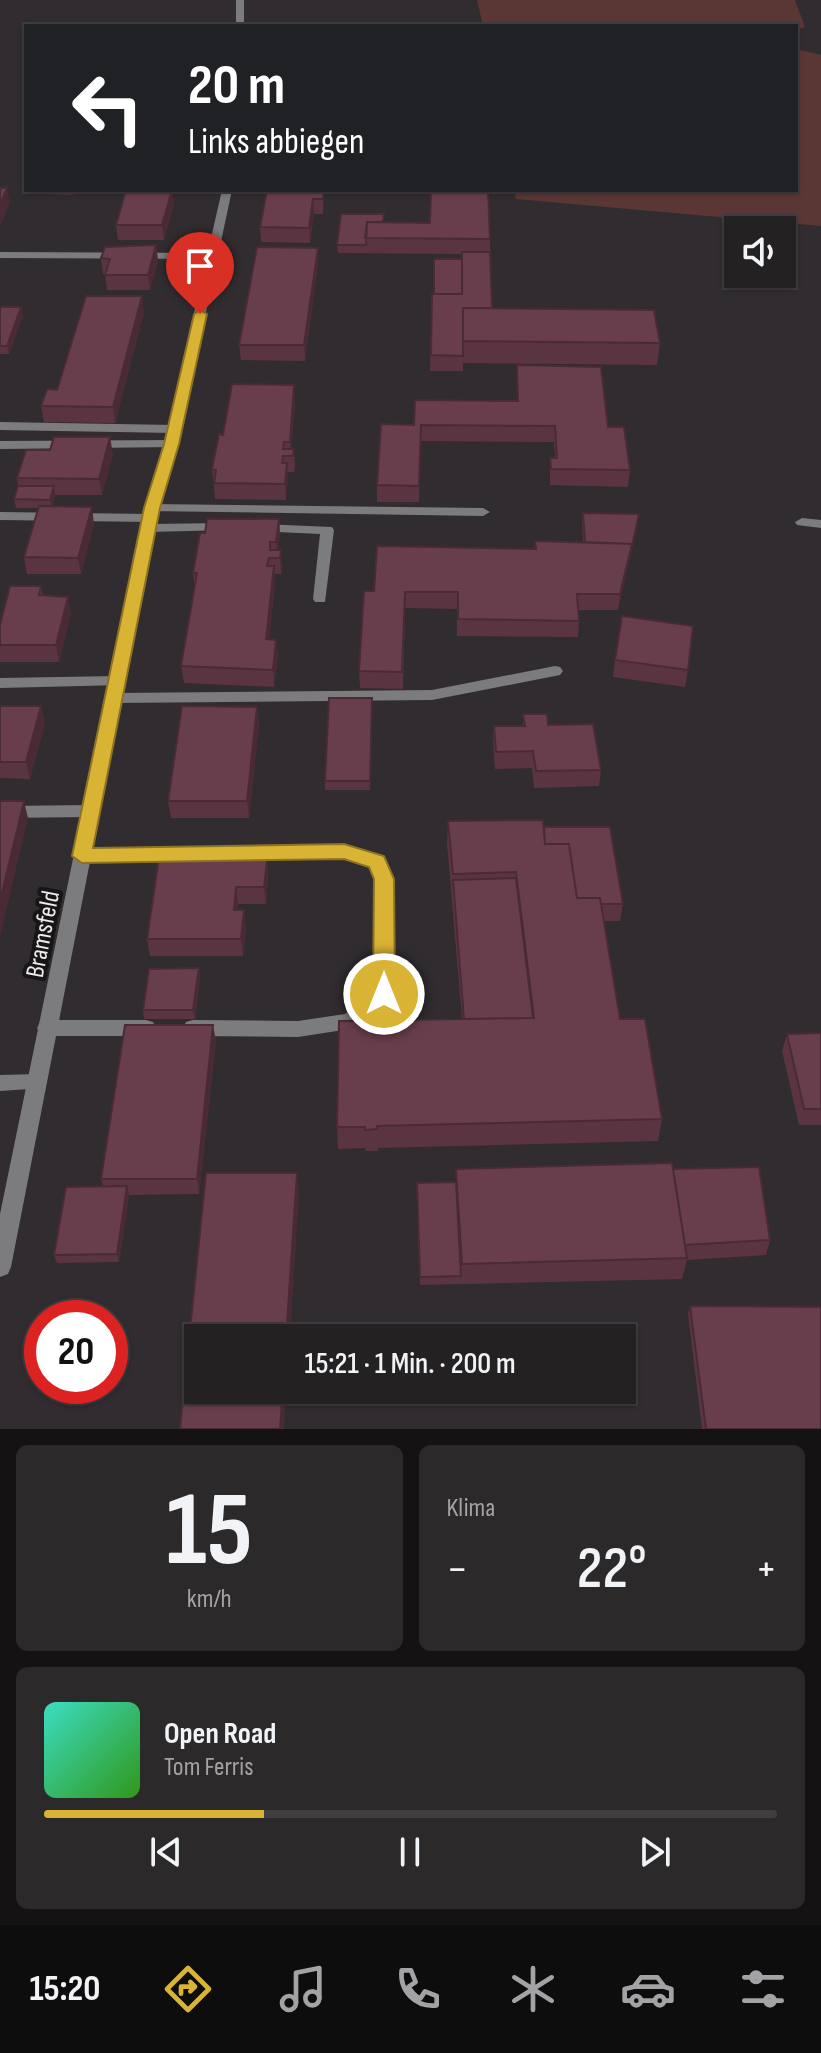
<!DOCTYPE html>
<html lang="de">
<meta charset="utf-8">
<style>
:root{--surface:#242123;--page:#2c292b;--text:#f1f3f6;--muted:#a3a3a6;--line:#413e41;--accent:#d9b334}
body{margin:0;font-family:"Sofia Sans Condensed",sans-serif;background:var(--page);color:var(--text);height:100vh;display:flex;flex-direction:column;font-size:30px;white-space:nowrap}
*{box-sizing:border-box;margin:0}
p{font-size:26px;color:var(--muted)}
.icon{flex:none;width:44px;height:44px;fill:none;stroke:currentColor;stroke-width:2;stroke-linecap:round;stroke-linejoin:round}
.map{position:relative;height:1429px;overflow:hidden}
.panel{display:flex;flex-direction:column;gap:16px;padding:16px;background:#141213;flex:1}
.panel>*{flex:none}
.guide{position:absolute;left:24px;top:24px;width:774px;height:168px;border-radius:0px;box-shadow:0 2px 6px #0004,0 0 0 2px var(--line);background:#202124;color:#fff;overflow:hidden}
.buttons{position:absolute;left:724px;top:216px;display:grid;gap:16px}
.buttons a{display:grid;place-items:center;width:72px;height:72px;border-radius:0px;background:var(--surface);box-shadow:0 2px 6px #0004,0 0 0 2px var(--line);font-size:40px}
.speed{position:absolute;left:24px;top:1300px;display:flex;gap:16px;font-size:40px;font-weight:700;text-align:center}
.speed>*{display:grid;place-content:center;width:104px;height:104px;border-radius:50%;background:var(--surface);box-shadow:0 2px 6px #0004,0 0 0 2px var(--line);line-height:1}
.speed .limit{border:12px solid #d22;background:#fff;color:#111}
.pin{position:absolute;display:grid;place-items:center;width:68px;height:68px;color:#fff;margin:-82px -34px;border-radius:50% 50% 50% 0;rotate:-45deg;box-shadow:0 0 8px #0007}
.pin .icon{rotate:45deg}
.me{position:absolute;width:88px;margin:-44px;rotate:0deg;stroke-linejoin:round;filter:drop-shadow(0 0 6px #0008)}
.turn{display:flex;align-items:center;gap:28px;height:168px;padding:0 32px;font-size:36px}
.turn .icon{width:104px;height:104px;stroke-width:2.5}
.turn b{display:block;font-size:56px;line-height:68px}
.big{font-size:60px;font-weight:600;line-height:1.1}
.panel .tile{flex:1;display:flex;flex-direction:column;justify-content:center;gap:12px;min-width:0;padding:0 28px;border-radius:12px;background:var(--page)}
.panel .dial{align-items:center;gap:0}
.dial b{font-size:104px;line-height:1}
.song{display:flex;align-items:center;gap:24px}
.cover{width:96px;height:96px;border-radius:12px;background:linear-gradient(135deg,hsl(170 70% 55%),hsl(110 70% 35%))}
.played{height:8px;border-radius:4px;background:linear-gradient(90deg,var(--accent) 30%,var(--line) 30%)}
.keys{display:flex;justify-content:space-around;direction:ltr}
.heat{display:flex;justify-content:space-between;align-items:center;font-size:44px;direction:ltr}
.panel .tiles{flex:1;display:grid;gap:16px;grid-template-columns:1fr 1fr}
.tile:last-child{grid-column:span 2}
.trip{position:absolute;left:184px;top:1324px;width:452px;height:80px;border-radius:0px;background:var(--surface);box-shadow:0 2px 6px #0004,0 0 0 2px var(--line);font-weight:600;line-height:80px;text-align:center}
.tab-bar{display:flex;height:128px;justify-content:space-around;align-items:center;background:#0e0d0e;color:var(--muted)}
.tab-bar .icon{width:56px;height:56px}
.tab-bar .selected{color:var(--accent)}
.tab-bar b{font-size:36px;color:var(--text)}
.map>svg:first-child{display:block}
.green{fill:#5a3735}
.lines{fill:none;stroke-linecap:round;stroke-linejoin:round}
.service{fill:#7c7b7d;fill-rule:evenodd}
.minor{fill:#7c7b7d;fill-rule:evenodd}
.wall{fill:#5a3541}
.shaded-wall{fill:#4a2b35}
.building{fill:#693e4c;stroke:#4a2b35;stroke-width:2}
.route{fill:#d9b334;stroke:#8d7422;stroke-width:2}
.labels{text-anchor:middle;stroke-width:8;stroke-linejoin:round;paint-order:stroke}
.street-label{font-size:26px;fill:#edebed;stroke:#171516}
</style>
<div class="map">
<svg width="821" height="1429" viewBox="0 0 821 1429">
<rect width="100%" height="100%" fill="#302c2f"/>
<!-- green -->
<path class="green" d="M477 0H795L805 27 796 30V26H483Z
M796 49 821 55V226L516 199 514 190H796Z"/>
<g class="lines">
<!-- service -->
<path class="service" d="M0 252 213 253 219 256 213 259 0 258Z
M0 422 174 425 181 429 174 433 0 430Z
M171 440 176 441V447L0 449V441Z
M152 504 483 508 490 512 483 516 147 511 145 508 147 505Z
M0 512 150 514 157 518 150 522 0 520Z
M802 518 821 520V528L797 525 795 522Z
M226 523 231 524 233 527 231 530 148 532 141 528 148 524Z
M261 524 332 527 334 530 325 602H315L313 599 320 534 256 531 254 528 256 525Z
M555 666 560 667 563 671 560 675 432 700 114 703 106 698 114 693 432 690Z
M117 676 123 677 125 681 123 685 0 688V678Z
M91 805 97 807 99 811 97 815 91 817 0 818V806Z
M344 845 383 856 393 879V994L391 999 357 1027 350 1029 298 1037 193 1036 186 1034 183 1028 186 1022 193 1020 298 1021 345 1014 375 991V879L370 866 344 859 82 863 76 861 73 856 76 851 82 849Z
M47 1020H146L153 1022 156 1028 153 1034 146 1036H47L40 1034 37 1028 40 1022Z
M37 1074 44 1076 47 1082 44 1088 0 1091V1075Z"/>
<!-- minor -->
<path class="minor" d="M236 0H244V26H236Z
M222 190H232L178 444 155 528 11 1267 8 1274 0 1277V1214L141 528 164 444Z"/>
</g>
<!-- wall -->
<path class="wall" d="M45 190H75L73 195 45 194Z
M172 190 174 203 164 240H118L116 225Z
M324 190 323 214H314L310 243 261 242 260 227Z
M384 222 490 239 492 308 660 343 657 365 463 363V371H430L432 294H434L462 259V254L338 253 337 245Z
M156 245 158 261 150 290H107L105 274H103L101 258Z
M318 248V263L305 361 241 360 239 345Z
M0 307H21L23 316 9 354H0Z
M144 312 115 423 44 422 41 406 57 390Z
M517 365 608 427 630 470 628 487 550 485V458H555L554 442 421 441 419 502H377V485L414 425 517 401Z
M295 401 291 449H294L295 466 294 472H288L286 500 215 499 212 469 223 435Z
M113 454 102 495H55L52 507 94 524 81 574H27L24 557 39 508H16L14 499 18 486 17 478Z
M583 513 638 522 618 610H578L579 621 578 637 457 636V609L405 608 403 689 360 688 359 671 374 591 534 549 535 541 583 542 582 521Z
M279 519 280 536 278 550 282 567 281 574H274L275 583 269 640H276L278 656 274 687 184 683 181 666 195 589 193 573 205 533Z
M41 586 43 596 71 613 59 662H0V645Z
M615 660 688 670 685 687 613 677Z
M372 698 370 790H325V781Z
M0 706H41L45 723 30 779 0 778Z
M257 707 259 724 249 818H171L168 801Z
M523 714 548 725 601 770 599 786 534 788 532 768 495 769 493 743 494 726H523Z
M448 821 544 827 623 904 620 921H604L620 1019 662 1119 658 1141 378 1148V1151H366L365 1148 338 1149 337 1127 462 1019 447 843Z
M267 860 268 877 266 904H238L237 910 246 927 243 956H150L147 939Z
M199 968 200 977 195 1019H144L143 1010Z
M821 1033V1125H799L782 1051 787 1034Z
M216 1041 199 1194 129 1195 119 1262 57 1263 54 1255 103 1187 101 1179Z
M456 1169H673L770 1240 766 1255 687 1260 682 1279 420 1285 417 1183 456 1182Z
M690 1306 821 1429H702L688 1314Z"/>
<!-- shaded-wall -->
<path class="shaded-wall" d="M7 188 10 203 0 227V205Z
M172 190 174 203 164 240 162 225Z
M313 199 314 214 310 243 309 228Z
M156 245 158 261 150 290 148 275Z
M318 248V263L305 361 304 345Z
M142 296 144 312 115 423 113 407Z
M21 307 23 316 9 354 7 346Z
M294 385 295 401 291 459 290 442Z
M110 437 113 454 102 495 99 479Z
M287 463 288 479 286 500 285 484Z
M54 486 55 495 51 508 50 500Z
M92 507 94 524 81 574 78 558Z
M639 514 638 522 618 610 620 594Z
M279 519 280 536 278 558 276 542Z
M281 550 282 567 281 574 280 558Z
M274 566 275 583 267 656 266 639Z
M68 597 71 613 59 662 56 645Z
M276 640 278 656 274 687 273 670Z
M41 706 45 723 30 779 26 762Z
M257 707 259 724 249 818 247 801Z
M24 801 28 818 0 937V901Z
M267 860 268 877 266 904 264 887Z
M236 887 238 904 236 927 234 910Z
M244 910 246 927 243 956 241 939Z
M199 968 200 977 195 1019 193 1010Z
M213 1025 216 1041 199 1194 197 1179Z
M297 1173 299 1194 290 1338H286Z
M127 1186 129 1195 119 1262 117 1254Z
M283 1390H286L284 1429H280Z"/>
<!-- building -->
<path class="building" d="M0 188H7L0 205Z
M126 190H172L162 225H116Z
M267 190H324L323 199H313L309 228 260 227Z
M431 190H488L490 239 365 238 367 222 430 223Z
M341 214H384L383 222H367L366 245H337Z
M156 245 148 275H105L110 259 101 258 105 247Z
M257 247 318 248 304 345H239Z
M462 252H490L492 308H463V356L431 355 432 294H462Z
M434 259H462V294H434Z
M86 296H142L113 407 41 406 47 389 57 390Z
M0 307H21L7 346H0Z
M463 308 654 310 660 343 463 341Z
M517 365 601 367 608 427H624L630 470 551 469 550 458H557L555 426 421 425 419 486 377 485 381 424 414 425 415 400 518 401Z
M232 384 294 385 290 442H284L283 449H294L293 456H283L282 463H287L285 484 214 483 216 470 212 469 219 434 223 435Z
M54 437H110L99 479 17 478 26 450H50Z
M18 486H54L50 500 14 499Z
M39 506 92 507 78 558 24 557Z
M583 513 639 514 631 551 632 544 585 542Z
M207 519H279L276 542H270V550H281L280 558H269L267 566H274L266 639 276 640 273 670 181 666 197 573H193L200 533H205Z
M535 541 632 544 620 594H577L579 621 458 619V592H405L402 672 359 671 364 591H374L377 546 536 549Z
M10 586H41L39 595 68 597 56 645H0V625Z
M622 616 693 626 688 670 615 660Z
M329 698H372L370 781H325Z
M0 706H41L26 762H0Z
M182 706 257 707 247 801H168Z
M523 714H547L548 725 593 724 601 770 536 771 533 751 496 752 494 726H525Z
M0 801H24L0 901Z
M543 820 545 844H569L577 898H600L620 1019H645L662 1119 377 1126V1129L365 1130V1127H337L339 1021 534 1018 516 872 453 874 448 821Z
M544 827H610L623 904H601L600 898H577L569 844H545Z
M159 857 267 860 264 887H236L234 910H244L241 939H147Z
M516 878 533 1018 464 1019 453 880Z
M199 968 193 1010H143L149 969Z
M125 1025H213L197 1179H101Z
M821 1033V1109H804L787 1034Z
M672 1163 687 1258 462 1264 456 1169Z
M759 1167 770 1240 685 1245 673 1169Z
M206 1173H297L286 1338H198V1390H283L280 1429H180Z
M456 1182 461 1276 420 1277 417 1183Z
M127 1186 117 1254 54 1255 66 1187Z
M690 1306 821 1307V1429H706Z"/>
<!-- route -->
<path class="route" d="M200 310 207 314 179 444 160 508 93 848 344 844 384 856 394 879 395 994 391 1000H376L373 994 374 879 369 867 344 859 82 863 72 856 144 508 164 444 194 314Z"/>
<g class="labels">
<!-- street labels -->
<g class="street-label">
<text transform="translate(42 934) rotate(-79)" y="9">Bramsfeld</text>
</g>
</g>
</svg>
<div class="buttons">
<a><svg class="icon" aria-label="sound" viewBox="0 0 24 24"><path d="M4 9h4l5-4v14l-5-4H4zM17 9q2 3 0 6"/></svg></a>
</div>
<div class="speed"><div class="limit">20</div></div>
<div class="pin" style="left:200px;top:314px;background:#d93025"><svg class="icon" aria-label="arrive" viewBox="0 0 24 24"><path d="M6 21V4h12l-3 4 3 4H6"/></svg></div>
<svg class="me" style="left:384px;top:994px" viewBox="-20 -20 40 40"><circle r="17" fill="#d9b334" stroke="#fff" stroke-width="3"/><path d="M0-11L8 9 0 5-8 9z" fill="#fff"/></svg>
<div class="trip">15:21 · 1 Min. · 200 m</div>
<div class="guide">
<div class="turn"><svg class="icon" aria-label="left" viewBox="0 0 24 24"><path d="M17 20v-9H6M10 6l-5 5 5 5"/></svg><div><b>20 m</b>Links abbiegen</div></div>
</div>
</div>
<section class="panel">
<div class="tiles">
<div class="tile dial"><b>15</b><p>km/h</p></div>
<div class="tile"><p>Klima</p>
<div class="heat"><a>−</a><b class="big">22°</b><a>+</a></div>
</div>
<div class="tile">
<div class="song"><i class="cover"></i><div><b>Open Road</b><p>Tom Ferris</p></div></div>
<div class="played"></div>
<div class="keys"><svg class="icon" aria-label="previous" viewBox="0 0 24 24"><path d="M18 5L8 12l10 7zM5 5v14"/></svg><svg class="icon" aria-label="pause" viewBox="0 0 24 24"><path d="M8 5v14M16 5v14"/></svg><svg class="icon" aria-label="next" viewBox="0 0 24 24"><path d="M6 5l10 7-10 7zM19 5v14"/></svg></div>
</div>
</div>
</section>
<nav class="tab-bar">
<b>15:20</b>
<svg class="icon selected" aria-label="directions" viewBox="0 0 24 24"><path d="M12 3l9 9-9 9-9-9zM9 14v-3h6M13 9l2 2-2 2"/></svg>
<svg class="icon" aria-label="music" viewBox="0 0 24 24"><path d="M9 18V5l10-2v13"/><circle cx="6" cy="18" r="3"/><circle cx="16" cy="16" r="3"/></svg>
<svg class="icon" aria-label="phone" viewBox="0 0 24 24"><path d="M5 4h4l2 5-3 2q2 4 5 5l2-3 5 2v4C11 20 4 13 5 4z"/></svg>
<svg class="icon" aria-label="climate" viewBox="0 0 24 24"><path d="M12 3v18M4 7l16 10M4 17L20 7"/></svg>
<svg class="icon" aria-label="car" viewBox="0 0 24 24"><path d="M5 17H2v-5l4-1 3-4h7l3 4 3 1v5h-3M9 17h6M6 11h13"/><circle cx="7" cy="17" r="2"/><circle cx="17" cy="17" r="2"/></svg>
<svg class="icon" aria-label="filters" viewBox="0 0 24 24"><path d="M4 7h16M4 17h16"/><circle cx="9" cy="7" r="2"/><circle cx="15" cy="17" r="2"/></svg>
</nav>
